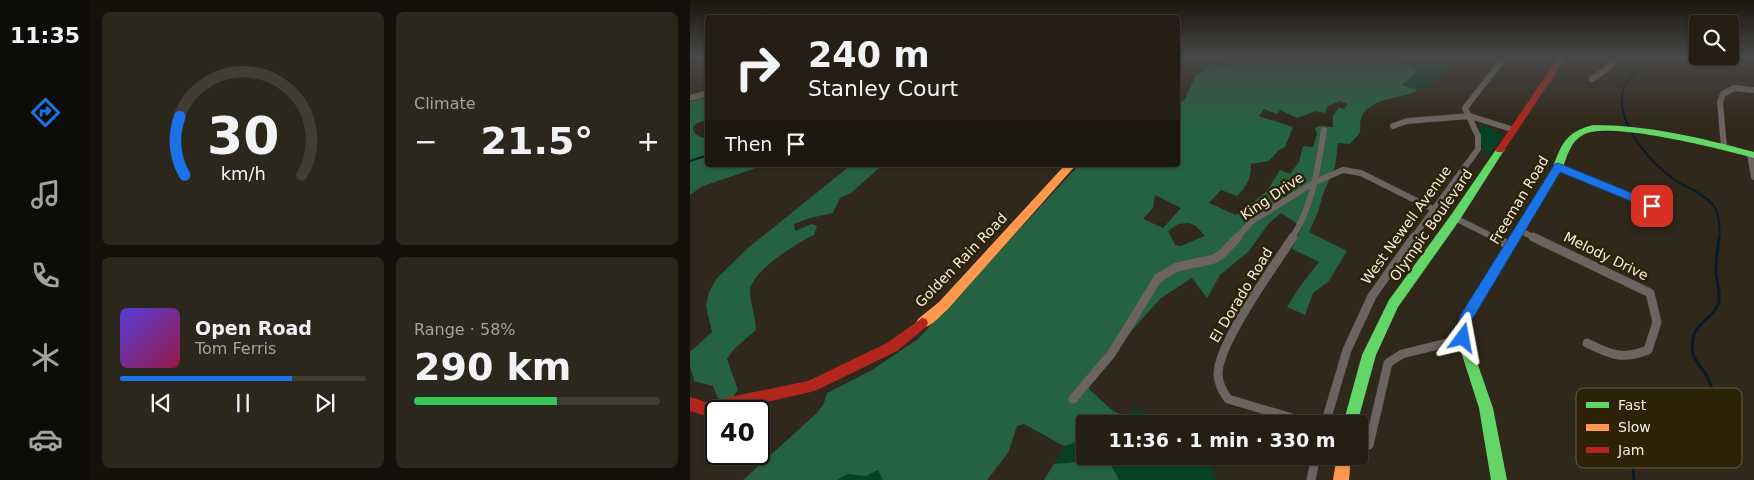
<!DOCTYPE html>
<meta charset="utf-8">
<style>
:root{--surface:#241e14;--page:#2c271d;--text:#f1f3f6;--muted:#a3a2a0;--line:#413c34;--accent:#1a73e8}
body{margin:0;font-family:"DejaVu Sans",sans-serif;background:var(--page);color:var(--text);height:100vh;display:flex;flex-direction:column;font-size:19px;white-space:nowrap}
*{box-sizing:border-box;margin:0}
p{font-size:16px;color:var(--muted)}
.icon{flex:none;width:28px;height:28px;fill:none;stroke:currentColor;stroke-width:2;stroke-linecap:round;stroke-linejoin:round}
.map{position:relative;flex:1;overflow:hidden}
.panel{display:flex;flex-direction:column;gap:12px;padding:12px;background:#14100b;width:600px}
.panel>*{flex:none}
.hud{position:absolute;left:15px;top:15px;width:475px;height:152px;border-radius:5px;box-shadow:0 1px 4px #0004,0 0 0 1px var(--line);background:#241e14;color:var(--text);overflow:hidden}
.controls{position:absolute;left:999px;top:15px;display:grid;gap:10px}
.controls a{display:grid;place-items:center;width:50px;height:50px;border-radius:5px;background:var(--surface);box-shadow:0 1px 4px #0004,0 0 0 1px var(--line);font-size:25px}
.speed{position:absolute;left:15px;top:400px;display:flex;gap:10px;font-size:25px;font-weight:700;text-align:center}
.speed>*{display:grid;place-content:center;width:65px;height:65px;border-radius:50%;background:var(--surface);box-shadow:0 1px 4px #0004,0 0 0 1px var(--line);line-height:1}
.speed .limit{border:2px solid #111;border-radius:8px;background:#fff;color:#111}
.pin{position:absolute;display:grid;place-items:center;width:42px;height:42px;color:#fff;margin:-21px;border-radius:10px;box-shadow:0 2px 8px #0006}
.me{position:absolute;width:55px;margin:-28px;rotate:13deg;stroke-linejoin:round;filter:drop-shadow(0 0 4px #0008)}
.turn{display:flex;align-items:center;gap:18px;height:105px;padding:0 20px;font-size:22px}
.turn .icon{width:65px;height:65px;stroke-width:2.5}
.turn b{display:block;font-size:35px;line-height:42px}
.then{display:flex;align-items:center;height:48px;padding:0 20px;background:#0003;gap:10px;font-size:19px}
.big{font-size:38px;font-weight:700;line-height:1.1}
.panel .widget{flex:1;display:flex;flex-direction:column;justify-content:center;gap:8px;min-width:0;padding:0 18px;border-radius:8px;background:var(--page)}
.panel .dial{align-items:center;gap:0}
.dial svg{height:130px;overflow:visible;fill:none;stroke:var(--line);stroke-width:7;stroke-linecap:round;text-anchor:middle}
.dial text{fill:var(--text);stroke:none}
.song{display:flex;align-items:center;gap:15px}
.cover{width:60px;height:60px;border-radius:8px;background:linear-gradient(135deg,hsl(250 70% 55%),hsl(340 70% 35%))}
.played{height:5px;border-radius:2px;background:linear-gradient(90deg,var(--accent) 70%,var(--line) 70%)}
.keys{display:flex;justify-content:space-around;direction:ltr}
.heat{display:flex;justify-content:space-between;align-items:center;font-size:28px;direction:ltr}
.charge{height:8px;border-radius:4px;background:linear-gradient(90deg,#34c759 58%,var(--line) 0)}
.panel .tiles{flex:1;display:grid;gap:12px;grid-template-columns:repeat(2,1fr)}
.trip{position:absolute;left:386px;top:415px;width:292px;height:50px;border-radius:5px;background:var(--surface);box-shadow:0 1px 4px #0004,0 0 0 1px var(--line);font-weight:700;line-height:50px;text-align:center}
main{display:flex;flex:1;min-height:0}
.dock{display:flex;flex-direction:column;width:90px;justify-content:space-around;align-items:center;background:#0e0c08;color:var(--muted)}
.dock .icon{width:35px;height:35px}
.dock .current{color:var(--accent)}
.dock b{font-size:22px;color:var(--text)}
.map>svg:first-child{display:block}
.green{fill:#064126}
.forest{fill:#256242;fill-rule:evenodd}
.lines{fill:none;stroke-linecap:round;stroke-linejoin:round}
.stream-far1{stroke:#091b2a;stroke-width:2}
.stream{stroke:#091b2a;stroke-width:3}
.street-far1{stroke:#6c6460;stroke-width:6}
.street{stroke:#6c6460;stroke-width:9}
.fast{fill:#63d668;fill-rule:evenodd}
.slow{fill:#ff974d;fill-rule:evenodd}
.jam{fill:#b3261e;fill-rule:evenodd}
.route{fill:#1a73e8;stroke:#114b97}
.labels{text-anchor:middle;stroke-width:5;stroke-linejoin:round;paint-order:stroke}
.street-label{font-size:14px;fill:#f6eedf;stroke:#2d2107}
.key{fill:#2d2107;stroke:#695e48;stroke-width:1}
.key-label{font-size:14px;fill:#f6eedf}
</style>
<main>
<nav class="dock">
<b>11:35</b>
<svg class="icon current" aria-label="directions" viewBox="0 0 24 24"><path d="M12 3l9 9-9 9-9-9zM9 14v-3h6M13 9l2 2-2 2"/></svg>
<svg class="icon" aria-label="music" viewBox="0 0 24 24"><path d="M9 18V5l10-2v13"/><circle cx="6" cy="18" r="3"/><circle cx="16" cy="16" r="3"/></svg>
<svg class="icon" aria-label="phone" viewBox="0 0 24 24"><path d="M5 4h4l2 5-3 2q2 4 5 5l2-3 5 2v4C11 20 4 13 5 4z"/></svg>
<svg class="icon" aria-label="climate" viewBox="0 0 24 24"><path d="M12 3v18M4 7l16 10M4 17L20 7"/></svg>
<svg class="icon" aria-label="car" viewBox="0 0 24 24"><path d="M5 17H2v-5l4-1 3-4h7l3 4 3 1v5h-3M9 17h6M6 11h13"/><circle cx="7" cy="17" r="2"/><circle cx="17" cy="17" r="2"/></svg>
</nav>
<section class="panel">
<div class="tiles">
<div class="widget dial"><svg viewBox="0 0 100 80">
<path d="M14 69A42 42 0 1 1 86 69"/>
<path d="M14 69A42 42 0 0 1 11 33" stroke="#1a73e8"/>
<text x="50" y="56" font-size="32" font-weight="700">30</text>
<text x="50" y="72" font-size="11">km/h</text>
</svg></div>
<div class="widget"><p>Climate</p>
<div class="heat"><a>−</a><b class="big">21.5°</b><a>+</a></div>
</div>
<div class="widget">
<div class="song"><i class="cover"></i><div><b>Open Road</b><p>Tom Ferris</p></div></div>
<div class="played"></div>
<div class="keys"><svg class="icon" aria-label="previous" viewBox="0 0 24 24"><path d="M18 5L8 12l10 7zM5 5v14"/></svg><svg class="icon" aria-label="pause" viewBox="0 0 24 24"><path d="M8 5v14M16 5v14"/></svg><svg class="icon" aria-label="next" viewBox="0 0 24 24"><path d="M6 5l10 7-10 7zM19 5v14"/></svg></div>
</div>
<div class="widget"><p>Range · 58%</p><b class="big">290 km</b><div class="charge"></div></div>
</div>
</section>
<div class="map">
<svg width="1064" height="480" viewBox="0 0 1064 480">
<rect width="100%" height="100%" fill="#30281a"/>
<!-- green -->
<path class="green" d="M514 56H548L545 59H540L538 67 530 65 517 67 513 72 506 75Z
M711 56H767C762 63 756 68 750 74 737 89 732 93 712 85L726 72C721 66 712 66 707 60Z
M798 126 813 136 799 155 793 152 789 127Z
M442 408 473 420 477 424H434Z
M395 439V456H524L522 466 526 480H429L419 461 406 456 386 462 364 464 374 446Z
M189 470 193 480H147L158 474 176 476Z"/>
<!-- forest -->
<path class="forest" d="M548 56H711L708 60C712 66 721 66 726 72L712 85 728 90C711 100 683 96 672 116 669 121 671 127 670 132 668 136 662 141 660 144L648 143 645 167 633 194 628 212 619 232 657 251 639 281 623 293 615 315 597 307 611 285 629 262 602 249 612 227 591 213 579 223 559 251 530 275 517 298 502 278 471 298 444 328 398 388 423 411 438 417 434 424H395V439L374 446 334 424 327 426 318 453 297 480H193L188 470 176 476 158 474 147 480H53L127 413 134 403 137 393 182 370 228 339 389 165H488V104L495 99 506 75 513 72 522 64 538 67V64L533 60V57L545 59ZM650 101 658 104 654 109 649 107 643 116V127L630 126 625 128 627 134 623 147 613 146 609 162 600 174 590 170 576 192 546 215 519 203 531 190 547 196C557 187 561 178 561 164L579 161 589 150 595 147 603 127 569 116 574 109 587 114 590 110 607 118 626 111 635 113 638 106ZM465 195 491 208 473 228 453 219 463 208ZM499 223 506 226 515 236 491 246 485 245 478 231 488 224Z
M17 97V120L7 123 3 127C3 136 11 137 17 139L18 165H75L13 186 0 195V102Z
M161 165H200L188 169 161 193 150 198 143 213 120 218 104 224 105 231 122 224 127 226 124 235C108 242 60 272 60 291 60 304 66 317 66 330L44 349 37 359 48 390 43 397 34 401 28 398 23 386 4 381 0 366V352L22 332 16 306 19 292 27 278 58 248Z
M406 456 419 461 429 480H354L364 464 386 462Z"/>
<g class="lines">
<!-- stream-far1 -->
<path class="stream-far1" d="M955 56C950 70 933 80 932 95 929 128 962 165 988 182 1000 189 1014 194 1023 205 1030 214 1030 227 1029 238
M0 161 18 155"/>
<!-- stream -->
<path class="stream" d="M944 480 943 472 953 438C960 436 968 434 976 434 989 434 1008 446 1020 438 1036 427 1023 387 1015 373 1011 367 1005 361 1003 354 998 322 1020 323 1028 305 1032 294 1026 282 1026 271 1026 259 1028 248 1029 237"/>
<!-- street-far1 -->
<path class="street-far1" d="M902 79 918 68 926 56
M0 98 18 93
M703 126 717 121 780 116 824 130
M1034 147 1030 102 1033 94 1044 88 1064 90
M1060 154 1064 177
M868 167 962 206
M765 218 805 238
M829 230 845 238
M547 238 562 221 625 182 653 170 671 173 743 209
M602 238C623 206 628 166 634 130
M723 238 788 149V136L775 108 816 56"/>
<!-- street -->
<path class="street" d="M603 237C585 265 528 343 528 374 528 383 533 392 538 399L622 424
M802 237 819 245
M843 237 960 293 967 322 958 350C932 360 921 355 897 343
M383 399 422 353 468 278 487 267 524 259 532 254 548 237
M635 424 657 350 682 296 724 237
M679 445 698 363 712 354 773 339
M621 480 626 456"/>
<!-- fast -->
<path class="fast" d="M903 125C958 125 1012 138 1064 152V158C1033 150 919 120 893 135 881 141 877 156 873 167L781 321 779 339 803 408 817 480H801L789 408 767 339 769 320 863 167C872 142 877 132 903 125Z
M810 147 813 148 815 150 813 152 769 221 708 307 686 355 667 424H653L672 355 699 300 761 215 807 148Z"/>
<!-- slow -->
<path class="slow" d="M375 165H386L257 310C250 316 238 331 228 327L226 323 228 319 249 302Z
M647 456H661L659 480H643Z"/>
<!-- jam -->
<path class="jam" d="M869 56H877L813 152H807L805 150 807 148Z
M232 318 236 319 238 323 236 327 207 351 125 391 37 411H26V413L16 416 0 411V397L16 402 118 381 197 343Z"/>
</g>
<!-- sky -->
<linearGradient id="sky" x2="0" y2="1"><stop stop-color="#1a160e"/><stop offset="0.46" stop-color="#484849"/><stop offset="1" stop-color="#484849" stop-opacity="0"/></linearGradient>
<rect width="1064" height="123" fill="url(#sky)"/>
<!-- route -->
<path class="route" d="M868 163 966 203 967 206 966 208H958L870 172 781 321 777 343 773 344 768 343 766 338 770 316 865 164Z"/>
<g class="labels">
<!-- street labels -->
<g class="street-label">
<text transform="translate(582 196) rotate(-34)" y="5">King Drive</text>
<text transform="translate(829 200) rotate(-59)" y="5">Freeman Road</text>
<text transform="translate(716 225) rotate(-54)" y="5">West Newell Avenue</text>
<text transform="translate(741 225) rotate(-55)" y="5">Olympic Boulevard</text>
<text transform="translate(916 256) rotate(26)" y="5">Melody Drive</text>
<text transform="translate(271 260) rotate(-46)" y="5">Golden Rain Road</text>
<text transform="translate(551 295) rotate(-59)" y="5">El Dorado Road</text>
</g>
</g>
<!-- legend -->
<rect x="886" y="388" width="166" height="80" rx="8" class="key"/>
<rect x="896" y="402" width="23" height="6" fill="#63d668"/>
<rect x="896" y="424" width="23" height="7" fill="#ff974d"/>
<rect x="896" y="447" width="23" height="6" fill="#b3261e"/>
<g class="key-label">
<text x="928" y="410">Fast</text>
<text x="928" y="432">Slow</text>
<text x="928" y="455">Jam</text>
</g>
</svg>
<div class="controls">
<a><svg class="icon" aria-label="search" viewBox="0 0 24 24"><circle cx="10" cy="10" r="6"/><path d="M15 15l6 6"/></svg></a>
</div>
<div class="speed"><div class="limit">40</div></div>
<div class="pin" style="left:962px;top:206px;background:#d93025"><svg class="icon" aria-label="arrive" viewBox="0 0 24 24"><path d="M6 21V4h12l-3 4 3 4H6"/></svg></div>
<svg class="me" style="left:773px;top:338px" viewBox="-20 -20 40 40"><path d="M0-17L14 15 0 8-14 15z" fill="#1a73e8" stroke="#fff" stroke-width="4"/></svg>
<div class="trip">11:36 · 1 min · 330 m</div>
<div class="hud">
<div class="turn"><svg class="icon" aria-label="right" viewBox="0 0 24 24"><path d="M7 20v-9h11M14 6l5 5-5 5"/></svg><div><b>240 m</b>Stanley Court</div></div>
<div class="then">Then<svg class="icon" aria-label="arrive" viewBox="0 0 24 24"><path d="M6 21V4h12l-3 4 3 4H6"/></svg></div>
</div>
</div>
</main>
